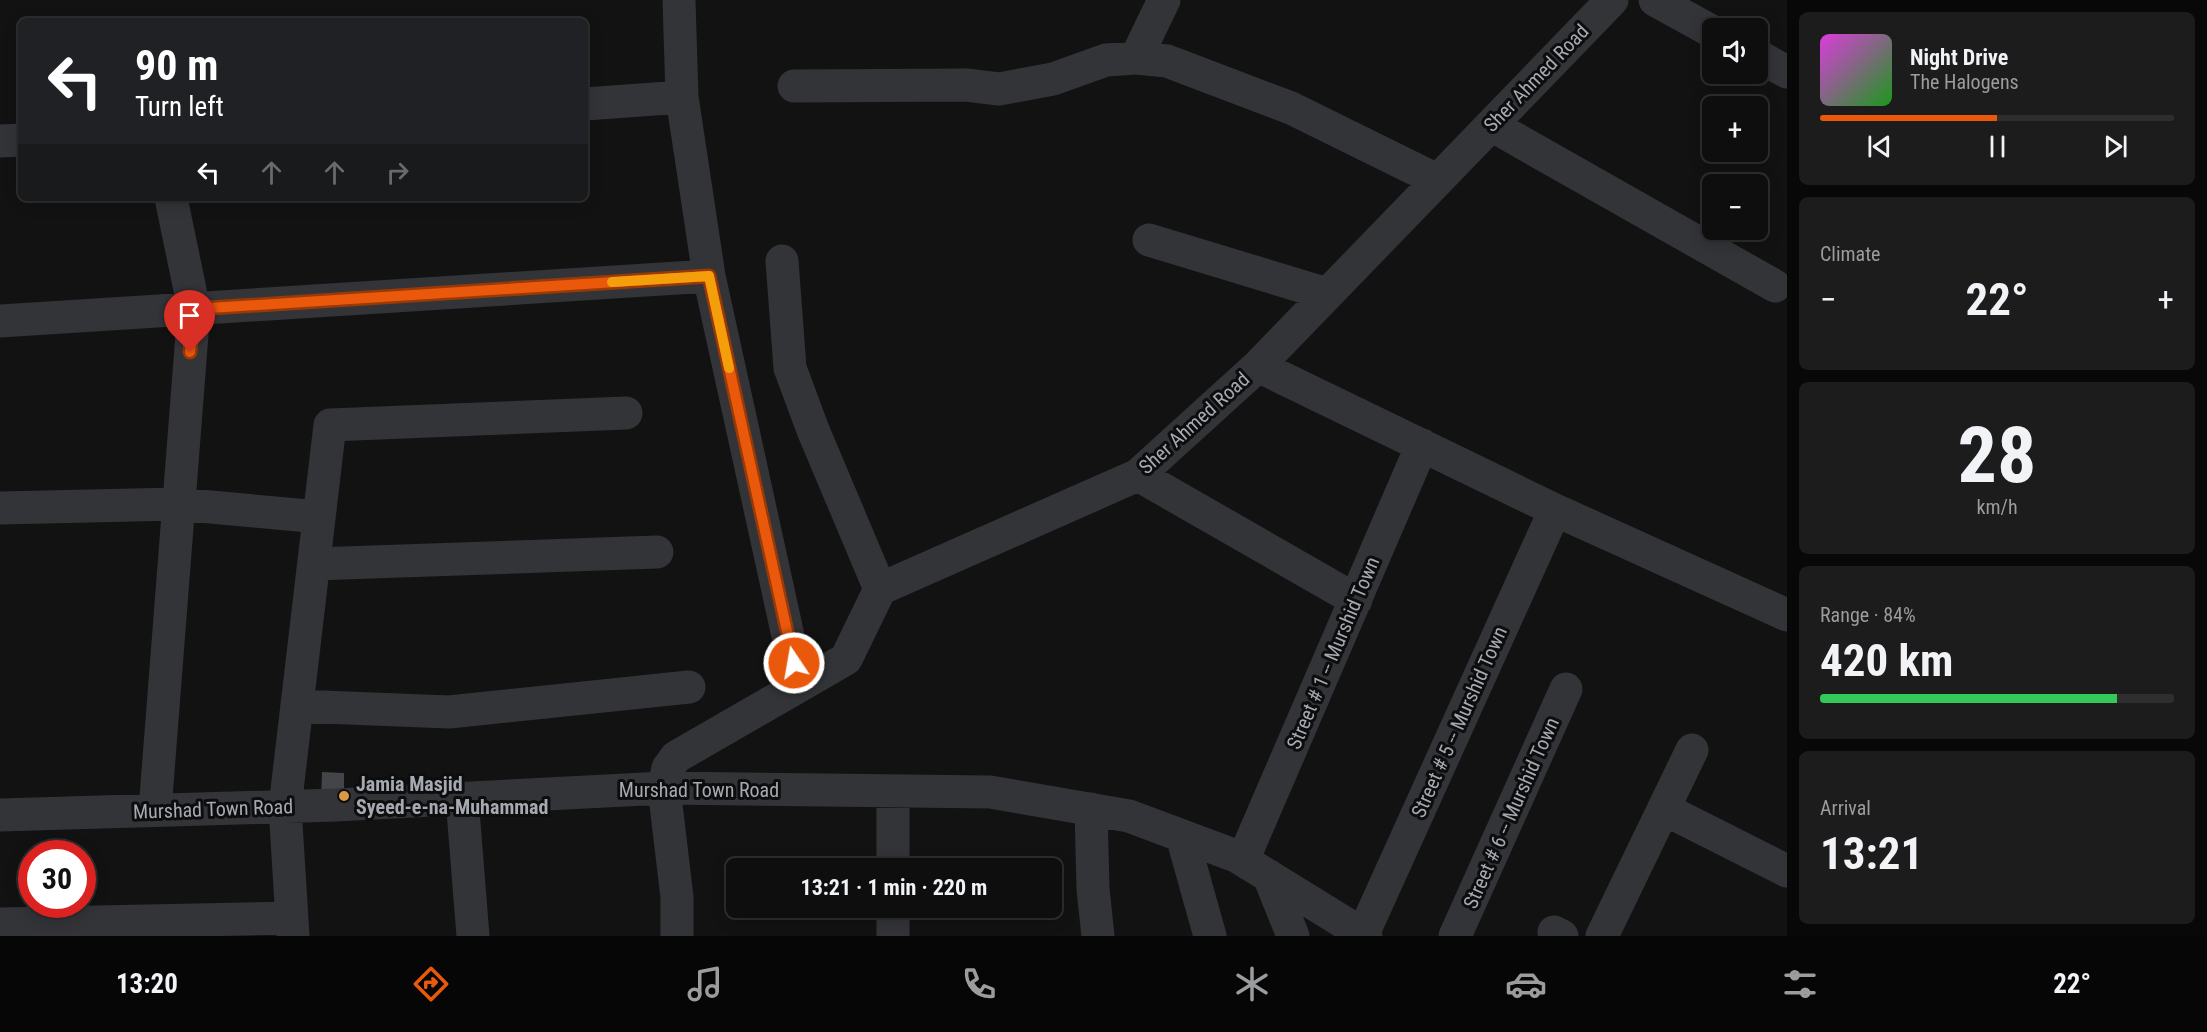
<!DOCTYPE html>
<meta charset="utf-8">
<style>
:root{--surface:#0e0e0e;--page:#1c1c1c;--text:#f1f3f6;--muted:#9b9c9e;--line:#2e2e2e;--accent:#ea580c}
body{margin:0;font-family:"Roboto Condensed",sans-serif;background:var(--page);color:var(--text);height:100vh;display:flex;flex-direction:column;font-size:22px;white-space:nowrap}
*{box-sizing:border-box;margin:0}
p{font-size:20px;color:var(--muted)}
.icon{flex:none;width:33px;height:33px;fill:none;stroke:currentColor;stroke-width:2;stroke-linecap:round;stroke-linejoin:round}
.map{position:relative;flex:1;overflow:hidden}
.side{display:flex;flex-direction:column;gap:12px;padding:12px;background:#080808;width:420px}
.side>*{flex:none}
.top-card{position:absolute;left:18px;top:18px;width:570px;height:183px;border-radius:9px;box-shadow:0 3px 15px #0003,0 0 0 2px var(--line);background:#202124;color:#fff;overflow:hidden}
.tools{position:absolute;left:1702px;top:18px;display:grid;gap:12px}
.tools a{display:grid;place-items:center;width:66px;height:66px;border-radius:9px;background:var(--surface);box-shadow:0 3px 15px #0003,0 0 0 2px var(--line);font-size:30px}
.speed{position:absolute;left:18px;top:840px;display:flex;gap:12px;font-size:30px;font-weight:700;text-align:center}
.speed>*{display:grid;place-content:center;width:78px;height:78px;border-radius:50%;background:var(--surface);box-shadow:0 3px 15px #0003,0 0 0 2px var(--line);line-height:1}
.speed .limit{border:9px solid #d22;background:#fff;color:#111}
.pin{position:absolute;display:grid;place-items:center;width:51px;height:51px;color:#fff;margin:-62px -26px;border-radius:50% 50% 50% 0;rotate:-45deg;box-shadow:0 0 6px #0007}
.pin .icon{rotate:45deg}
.me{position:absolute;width:66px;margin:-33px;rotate:348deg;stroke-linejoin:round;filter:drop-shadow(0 0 4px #0008)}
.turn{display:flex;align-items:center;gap:21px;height:126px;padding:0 18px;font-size:27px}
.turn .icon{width:78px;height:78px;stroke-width:2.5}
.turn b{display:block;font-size:42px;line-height:51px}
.lanes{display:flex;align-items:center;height:57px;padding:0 18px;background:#0003;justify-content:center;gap:30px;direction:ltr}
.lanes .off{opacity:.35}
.big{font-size:45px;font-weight:700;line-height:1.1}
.side .widget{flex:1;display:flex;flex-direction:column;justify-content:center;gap:9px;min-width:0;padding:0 21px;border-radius:9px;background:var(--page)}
.side .dial{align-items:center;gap:0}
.dial b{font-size:78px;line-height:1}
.song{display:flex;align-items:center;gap:18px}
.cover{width:72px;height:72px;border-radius:9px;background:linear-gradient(135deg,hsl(300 70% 55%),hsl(120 70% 35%))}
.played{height:6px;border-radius:3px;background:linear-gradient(90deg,var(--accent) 50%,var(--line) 50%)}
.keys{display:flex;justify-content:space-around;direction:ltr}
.heat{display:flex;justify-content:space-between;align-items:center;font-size:33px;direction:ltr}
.charge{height:9px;border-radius:4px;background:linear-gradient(90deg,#34c759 84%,var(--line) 0)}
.trip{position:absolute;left:726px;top:858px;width:336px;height:60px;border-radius:9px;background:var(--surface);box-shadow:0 3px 15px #0003,0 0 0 2px var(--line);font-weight:700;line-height:60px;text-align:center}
.tab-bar{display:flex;height:96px;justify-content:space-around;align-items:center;background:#060606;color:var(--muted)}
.tab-bar .icon{width:42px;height:42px}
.tab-bar .current{color:var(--accent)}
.tab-bar b{font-size:27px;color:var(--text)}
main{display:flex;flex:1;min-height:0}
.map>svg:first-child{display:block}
.building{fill:#444548}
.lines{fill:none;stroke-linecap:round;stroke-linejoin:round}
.minor{stroke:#333438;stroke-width:33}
.route-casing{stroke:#983908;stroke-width:15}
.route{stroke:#ea580c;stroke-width:10}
.slow{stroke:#f59e0b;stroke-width:10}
.poi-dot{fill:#d99844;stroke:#0d0d0e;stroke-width:2}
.labels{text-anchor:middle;stroke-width:6;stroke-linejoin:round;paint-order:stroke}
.street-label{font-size:20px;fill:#a5aab2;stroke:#0d0d0e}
.poi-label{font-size:20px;font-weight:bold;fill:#a5aab2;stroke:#0d0d0e;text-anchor:start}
</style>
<main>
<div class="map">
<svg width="1787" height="936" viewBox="0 0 1787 936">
<rect width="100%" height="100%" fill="#121213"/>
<!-- building -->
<path class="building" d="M322 772 344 773V796L321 798Z"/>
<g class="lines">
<!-- minor -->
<path class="minor" d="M679 0 682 97 709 276 799 686
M1655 0 1713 32
M1758 56 1787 72
M1136 58 1164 0
M794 86 966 85 999 89 1053 79 1106 60 1136 58 1167 61 1291 108 1437 180
M585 104 682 97
M1491 125 1775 286
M0 141 21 140
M1149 240 1327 294
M782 261 790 368 813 430 880 589
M0 321 709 276
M1258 366 1555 510 1787 615
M1138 475 1356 600
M0 508 178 504 319 517
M314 564 657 552
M297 706 449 712 689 687
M893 791V868
M462 798 473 936
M1091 809 1093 889 1098 936
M1664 809 1787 871
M155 810 194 309 171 198
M0 815 336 805 664 788 990 792 1129 816 1236 856 1366 936
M1182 836 1210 936
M1243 860 1422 445
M1269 876 1293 936
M893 908V936
M0 924 292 918
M1554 932 1562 936
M1363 934 1555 510
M293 936 285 807 330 425 626 413
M677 936V897L664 788 668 768 676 757 846 659 880 589 1138 475 1258 366 1612 0
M1455 936 1566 689
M1602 936 1692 750"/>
</g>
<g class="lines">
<defs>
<path id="route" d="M190 352 194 309 709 276 794 663"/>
</defs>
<!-- route casing -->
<use href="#route" class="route-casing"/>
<!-- route -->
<use href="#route" class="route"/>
<!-- slow -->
<path class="slow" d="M612 282 709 276 729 368"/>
</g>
<!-- markers -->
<circle class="poi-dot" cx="344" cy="796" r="6"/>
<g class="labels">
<!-- street labels -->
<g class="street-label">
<text transform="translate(1536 78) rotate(-46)" y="7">Sher Ahmed Road</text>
<text transform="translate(1194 423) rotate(-42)" y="7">Sher Ahmed Road</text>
<text transform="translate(1333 653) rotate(-67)" y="7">Street # 1 -- Murshid Town</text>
<text transform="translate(1459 722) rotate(-66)" y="7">Street # 5 -- Murshid Town</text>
<text x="699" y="797">Murshad Town Road</text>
<text transform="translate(213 809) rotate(-2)" y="7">Murshad Town Road</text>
<text transform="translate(1511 813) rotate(-66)" y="7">Street # 6 -- Murshid Town</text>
</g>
<!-- poi labels -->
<g class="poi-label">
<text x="356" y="791">Jamia Masjid<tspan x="356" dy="23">Syeed-e-na-Muhammad</tspan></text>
</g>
</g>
</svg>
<div class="tools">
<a><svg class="icon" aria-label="sound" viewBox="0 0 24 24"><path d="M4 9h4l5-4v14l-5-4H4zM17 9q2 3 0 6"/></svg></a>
<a>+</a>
<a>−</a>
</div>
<div class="speed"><div class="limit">30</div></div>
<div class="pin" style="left:190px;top:352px;background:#d93025"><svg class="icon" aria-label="arrive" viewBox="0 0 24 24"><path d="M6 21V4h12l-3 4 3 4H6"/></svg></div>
<svg class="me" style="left:794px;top:663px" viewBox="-20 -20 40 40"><circle r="17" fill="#ea580c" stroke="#fff" stroke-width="3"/><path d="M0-11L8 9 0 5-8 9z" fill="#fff"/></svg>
<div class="trip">13:21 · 1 min · 220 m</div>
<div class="top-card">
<div class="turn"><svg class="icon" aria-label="left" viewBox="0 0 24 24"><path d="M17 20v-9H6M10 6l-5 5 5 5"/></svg><div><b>90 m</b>Turn left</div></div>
<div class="lanes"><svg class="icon" aria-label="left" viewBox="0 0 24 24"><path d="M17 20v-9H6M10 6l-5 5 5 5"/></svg><svg class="icon off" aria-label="ahead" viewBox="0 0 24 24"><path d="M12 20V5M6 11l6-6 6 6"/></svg><svg class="icon off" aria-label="ahead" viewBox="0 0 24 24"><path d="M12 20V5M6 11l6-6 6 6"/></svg><svg class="icon off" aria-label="right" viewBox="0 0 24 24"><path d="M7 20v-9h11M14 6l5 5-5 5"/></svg></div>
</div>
</div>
<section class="side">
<div class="widget">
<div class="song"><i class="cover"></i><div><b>Night Drive</b><p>The Halogens</p></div></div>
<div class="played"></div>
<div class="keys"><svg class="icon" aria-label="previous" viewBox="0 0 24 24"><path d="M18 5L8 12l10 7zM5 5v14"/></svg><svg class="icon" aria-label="pause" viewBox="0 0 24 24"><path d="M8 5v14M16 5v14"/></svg><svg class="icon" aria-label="next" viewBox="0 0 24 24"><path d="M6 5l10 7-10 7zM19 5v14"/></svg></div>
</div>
<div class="widget"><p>Climate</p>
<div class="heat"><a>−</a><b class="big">22°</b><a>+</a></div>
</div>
<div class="widget dial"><b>28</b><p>km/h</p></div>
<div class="widget"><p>Range · 84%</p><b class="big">420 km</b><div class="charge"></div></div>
<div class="widget"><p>Arrival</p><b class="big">13:21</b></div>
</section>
</main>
<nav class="tab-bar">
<b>13:20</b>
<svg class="icon current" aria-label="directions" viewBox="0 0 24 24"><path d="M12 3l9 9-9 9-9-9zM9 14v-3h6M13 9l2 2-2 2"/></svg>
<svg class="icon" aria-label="music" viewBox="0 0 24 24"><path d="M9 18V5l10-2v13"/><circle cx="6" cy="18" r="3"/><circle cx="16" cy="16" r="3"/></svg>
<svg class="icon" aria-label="phone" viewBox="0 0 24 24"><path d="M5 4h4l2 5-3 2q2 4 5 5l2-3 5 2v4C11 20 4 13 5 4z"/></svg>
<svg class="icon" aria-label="climate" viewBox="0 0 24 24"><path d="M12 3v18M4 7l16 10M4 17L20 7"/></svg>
<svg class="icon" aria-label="car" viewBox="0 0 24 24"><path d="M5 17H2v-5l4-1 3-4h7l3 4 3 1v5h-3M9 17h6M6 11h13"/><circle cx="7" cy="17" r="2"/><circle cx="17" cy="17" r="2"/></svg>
<svg class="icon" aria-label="filters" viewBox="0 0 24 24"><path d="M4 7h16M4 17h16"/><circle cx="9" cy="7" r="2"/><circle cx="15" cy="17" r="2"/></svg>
<b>22°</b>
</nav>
